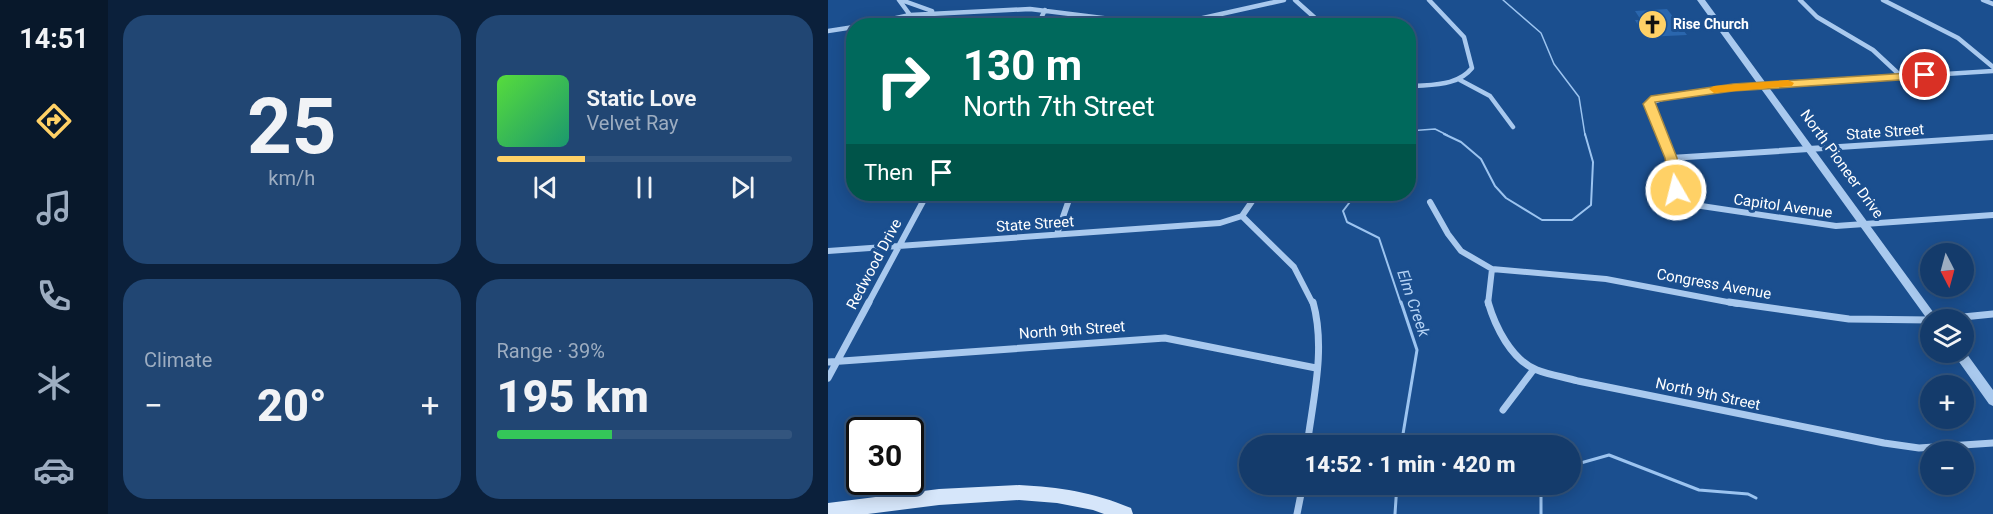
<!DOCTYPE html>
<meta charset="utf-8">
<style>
:root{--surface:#143b6b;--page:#214673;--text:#f1f3f6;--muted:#9dadc1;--line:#33557e;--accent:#ffd166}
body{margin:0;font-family:Roboto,sans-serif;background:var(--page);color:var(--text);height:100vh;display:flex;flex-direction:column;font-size:22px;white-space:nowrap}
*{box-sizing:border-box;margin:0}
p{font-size:20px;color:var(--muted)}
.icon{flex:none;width:33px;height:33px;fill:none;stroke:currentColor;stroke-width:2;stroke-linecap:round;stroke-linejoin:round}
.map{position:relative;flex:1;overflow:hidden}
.panel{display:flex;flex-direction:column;gap:15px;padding:15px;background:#0b203b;width:720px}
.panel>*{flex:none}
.hud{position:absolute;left:18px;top:18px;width:570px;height:183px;border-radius:24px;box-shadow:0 3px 15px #0003,0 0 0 2px var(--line);background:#00695c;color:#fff;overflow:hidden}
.needle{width:39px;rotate:174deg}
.fabs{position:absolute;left:1092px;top:243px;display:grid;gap:12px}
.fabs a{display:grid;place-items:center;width:54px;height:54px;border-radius:50%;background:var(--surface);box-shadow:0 3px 15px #0003,0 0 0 2px var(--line);font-size:30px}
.speed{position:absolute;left:18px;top:417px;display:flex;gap:12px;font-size:30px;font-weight:700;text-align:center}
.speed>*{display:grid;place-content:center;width:78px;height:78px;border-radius:50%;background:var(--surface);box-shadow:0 3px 15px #0003,0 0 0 2px var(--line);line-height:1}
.speed .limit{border:3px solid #111;border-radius:9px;background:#fff;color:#111}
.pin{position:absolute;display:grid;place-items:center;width:51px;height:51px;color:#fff;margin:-26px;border:3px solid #fff;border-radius:50%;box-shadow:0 2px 6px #0007}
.me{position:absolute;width:66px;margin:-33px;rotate:352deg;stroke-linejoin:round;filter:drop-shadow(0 0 4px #0008)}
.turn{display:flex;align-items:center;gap:21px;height:126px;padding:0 18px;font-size:27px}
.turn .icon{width:78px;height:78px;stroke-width:2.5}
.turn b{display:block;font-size:42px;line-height:51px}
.then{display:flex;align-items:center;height:57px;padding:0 18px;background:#0003;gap:12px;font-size:22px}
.big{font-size:45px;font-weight:800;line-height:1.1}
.panel .widget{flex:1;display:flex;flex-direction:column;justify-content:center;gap:9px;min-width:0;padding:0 21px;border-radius:24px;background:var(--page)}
.panel .dial{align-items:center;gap:0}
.dial b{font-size:78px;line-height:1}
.song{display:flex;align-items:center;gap:18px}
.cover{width:72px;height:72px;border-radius:9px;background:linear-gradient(135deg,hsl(110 70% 55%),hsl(160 70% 35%))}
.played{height:6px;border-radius:3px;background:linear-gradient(90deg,var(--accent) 30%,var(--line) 30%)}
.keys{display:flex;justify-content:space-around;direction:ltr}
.heat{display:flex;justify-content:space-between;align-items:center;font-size:33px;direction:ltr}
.charge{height:9px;border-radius:4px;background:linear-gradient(90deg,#34c759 39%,var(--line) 0)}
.panel .tiles{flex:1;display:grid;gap:15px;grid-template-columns:repeat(2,1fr)}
.trip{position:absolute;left:411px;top:435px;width:342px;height:60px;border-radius:30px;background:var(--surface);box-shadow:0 3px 15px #0003,0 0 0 2px var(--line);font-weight:800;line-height:60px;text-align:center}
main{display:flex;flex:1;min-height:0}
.tabs{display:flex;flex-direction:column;width:108px;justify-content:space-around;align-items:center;background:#08182b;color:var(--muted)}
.tabs .icon{width:42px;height:42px}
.tabs .current{color:var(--accent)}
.tabs b{font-size:27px;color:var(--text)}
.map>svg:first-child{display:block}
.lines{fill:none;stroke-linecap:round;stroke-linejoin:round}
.stream-far2{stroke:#9cc4f0;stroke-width:1.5}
.stream-far1{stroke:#9cc4f0;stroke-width:2}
.stream{stroke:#9cc4f0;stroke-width:3}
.building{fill:#2a66ad}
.minor-far2{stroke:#a9c9ee;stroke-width:4.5}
.minor-far1{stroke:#a9c9ee;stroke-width:6}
.minor{stroke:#a9c9ee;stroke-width:7}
.tertiary{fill:#a9c9ee;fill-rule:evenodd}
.secondary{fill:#d6e6fa;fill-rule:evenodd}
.route{fill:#ffd166;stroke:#a68842;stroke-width:1.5}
.slow{fill:#f59e0b}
.labels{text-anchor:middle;stroke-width:6;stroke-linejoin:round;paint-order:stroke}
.far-poi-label{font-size:14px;font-weight:bold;fill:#fff;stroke:#1b4f8f;text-anchor:start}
.street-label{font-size:15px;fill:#fff;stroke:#1b4f8f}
.water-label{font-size:16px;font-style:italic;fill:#b5d3f5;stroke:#1b4f8f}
</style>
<main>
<nav class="tabs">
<b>14:51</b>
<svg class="icon current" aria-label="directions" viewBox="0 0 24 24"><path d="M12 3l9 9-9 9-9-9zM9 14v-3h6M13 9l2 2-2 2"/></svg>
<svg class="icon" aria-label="music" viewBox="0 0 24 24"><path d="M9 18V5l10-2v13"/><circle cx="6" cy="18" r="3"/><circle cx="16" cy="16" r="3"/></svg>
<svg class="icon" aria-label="phone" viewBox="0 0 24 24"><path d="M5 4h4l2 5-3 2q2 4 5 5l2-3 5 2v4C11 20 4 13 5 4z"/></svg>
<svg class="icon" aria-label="climate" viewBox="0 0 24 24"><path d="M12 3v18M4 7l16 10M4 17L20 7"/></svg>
<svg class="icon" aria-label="car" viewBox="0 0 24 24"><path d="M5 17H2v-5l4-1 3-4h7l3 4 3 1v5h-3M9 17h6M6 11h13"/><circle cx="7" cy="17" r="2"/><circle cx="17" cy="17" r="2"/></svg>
</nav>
<section class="panel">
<div class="tiles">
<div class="widget dial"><b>25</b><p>km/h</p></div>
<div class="widget">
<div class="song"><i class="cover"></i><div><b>Static Love</b><p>Velvet Ray</p></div></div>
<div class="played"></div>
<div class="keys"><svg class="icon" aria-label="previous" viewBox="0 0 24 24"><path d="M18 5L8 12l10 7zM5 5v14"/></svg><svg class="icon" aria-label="pause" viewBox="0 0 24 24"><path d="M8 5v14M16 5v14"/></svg><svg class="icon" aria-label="next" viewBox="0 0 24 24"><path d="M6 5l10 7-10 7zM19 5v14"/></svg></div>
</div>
<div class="widget"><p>Climate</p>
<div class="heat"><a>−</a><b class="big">20°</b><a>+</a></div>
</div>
<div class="widget"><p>Range · 39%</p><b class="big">195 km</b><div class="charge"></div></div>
</div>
</section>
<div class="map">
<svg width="1165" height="514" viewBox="0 0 1165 514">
<rect width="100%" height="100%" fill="#1b4f8f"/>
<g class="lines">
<!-- stream-far2 -->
<path class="stream-far2" d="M675 0 713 33 726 64 751 97 757 135
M580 131 607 129 619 135"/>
<!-- stream-far1 -->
<path class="stream-far1" d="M616 134 633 142 653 159 667 186 678 198 714 220H744L763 205 765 162 757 134
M528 194 515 211 519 222 551 238 573 304"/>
<!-- stream -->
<path class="stream" d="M573 302 589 350 573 446
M742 466 781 455 871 490 920 494 928 498
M567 514 569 484
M713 514V492L717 484"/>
</g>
<!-- building -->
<path class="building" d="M839 9 859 35 817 37 807 20H813L807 11Z"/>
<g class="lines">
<!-- minor-far2 -->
<path class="minor-far2" d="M71 0 82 15 202 9 323 24 366 20 456 0
M73 0 104 11
M467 0 496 26
M972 0 989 17 1045 50 1074 77
M1055 0 1130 38 1165 67
M1155 0 1165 4
M217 10 214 16 217 26
M32 26 82 15 85 26
M0 31 26 27
M632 80 662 96 685 127
M580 87C602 84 629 87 644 68L636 37 601 0
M833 135 820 104 837 98 924 86 1165 71"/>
<!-- minor-far1 -->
<path class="minor-far1" d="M833 134C836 142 842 152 843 161 847 177 844 194 860 204L1008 226 1165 215
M843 158 1165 137
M429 194 414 216 466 267 485 304
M602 202 620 234 633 251 664 269 778 279 910 304
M229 234 243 194
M0 251 392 223 414 216
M40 304 99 194
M660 304 664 269"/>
<!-- minor -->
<path class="minor" d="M660 302C667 326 683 360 709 370 722 375 736 377 750 381L1056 443 1091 448 1165 443
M901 302 1021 319 1102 320
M1105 320 1165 314
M0 362 337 338 488 368
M0 378 41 302
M675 410 706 369
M479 446C485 399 498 349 485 302
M469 514 475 484"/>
<!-- tertiary -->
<path class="tertiary" d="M869 0H877L1111 320H1102V323Z
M1136 350 1165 390V406L1161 404 1124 352H1136Z"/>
<!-- secondary -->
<path class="secondary" d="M191 485C232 487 264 492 303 508L305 514H276L265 510 229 503 191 500 111 505 40 514H0V503L111 489Z"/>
</g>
<!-- route -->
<path class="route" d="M1097 72 1102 75 1101 78 905 91 827 102 849 158 854 190 848 195 842 190 837 158 815 104 823 96 905 84Z"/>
<!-- slow -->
<path class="slow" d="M960 80 966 83 964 86 886 93 881 89 886 86Z"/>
<!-- icons -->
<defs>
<symbol id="church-disc" viewBox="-11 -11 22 22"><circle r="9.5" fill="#ffd166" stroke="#1b4f8f"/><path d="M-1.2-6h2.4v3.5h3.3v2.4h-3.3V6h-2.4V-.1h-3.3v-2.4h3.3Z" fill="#111"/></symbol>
</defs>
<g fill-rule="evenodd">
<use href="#church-disc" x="808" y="8" width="33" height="33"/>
</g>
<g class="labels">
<!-- far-poi labels -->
<g class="far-poi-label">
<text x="845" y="29">Rise Church</text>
</g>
<!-- street labels -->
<g class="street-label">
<text transform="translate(1057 132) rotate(-4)" y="5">State Street</text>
<text transform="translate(1014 164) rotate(54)" y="5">North Pioneer Drive</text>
<text transform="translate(955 206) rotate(8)" y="5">Capitol Avenue</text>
<text transform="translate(207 224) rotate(-4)" y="5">State Street</text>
<text transform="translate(46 264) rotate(-62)" y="5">Redwood Drive</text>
<text transform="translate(886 284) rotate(10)" y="5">Congress Avenue</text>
<text transform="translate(244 330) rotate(-4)" y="5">North 9th Street</text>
<text transform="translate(880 394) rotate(12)" y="5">North 9th Street</text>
</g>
<!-- water labels -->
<g class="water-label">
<text transform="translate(586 303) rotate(71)" y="6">Elm Creek</text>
</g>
</g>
</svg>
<div class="fabs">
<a><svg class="needle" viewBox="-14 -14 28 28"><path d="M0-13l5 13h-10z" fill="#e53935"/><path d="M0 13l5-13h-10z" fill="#9dadc1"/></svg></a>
<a><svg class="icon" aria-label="layers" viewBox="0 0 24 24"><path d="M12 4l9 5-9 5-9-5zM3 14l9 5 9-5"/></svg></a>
<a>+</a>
<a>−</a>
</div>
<div class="speed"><div class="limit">30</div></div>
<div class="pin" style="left:1097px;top:75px;background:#d93025"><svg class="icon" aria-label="arrive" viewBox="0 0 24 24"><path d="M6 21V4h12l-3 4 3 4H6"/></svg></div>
<svg class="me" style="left:848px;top:190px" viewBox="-20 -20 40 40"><circle r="17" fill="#ffd166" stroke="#fff" stroke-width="3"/><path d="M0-11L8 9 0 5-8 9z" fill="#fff"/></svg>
<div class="trip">14:52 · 1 min · 420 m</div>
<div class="hud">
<div class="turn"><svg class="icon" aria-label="right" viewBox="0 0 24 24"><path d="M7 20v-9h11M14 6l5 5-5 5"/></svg><div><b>130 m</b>North 7th Street</div></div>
<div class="then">Then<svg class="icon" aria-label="arrive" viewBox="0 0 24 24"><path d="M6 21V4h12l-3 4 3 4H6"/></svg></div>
</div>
</div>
</main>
